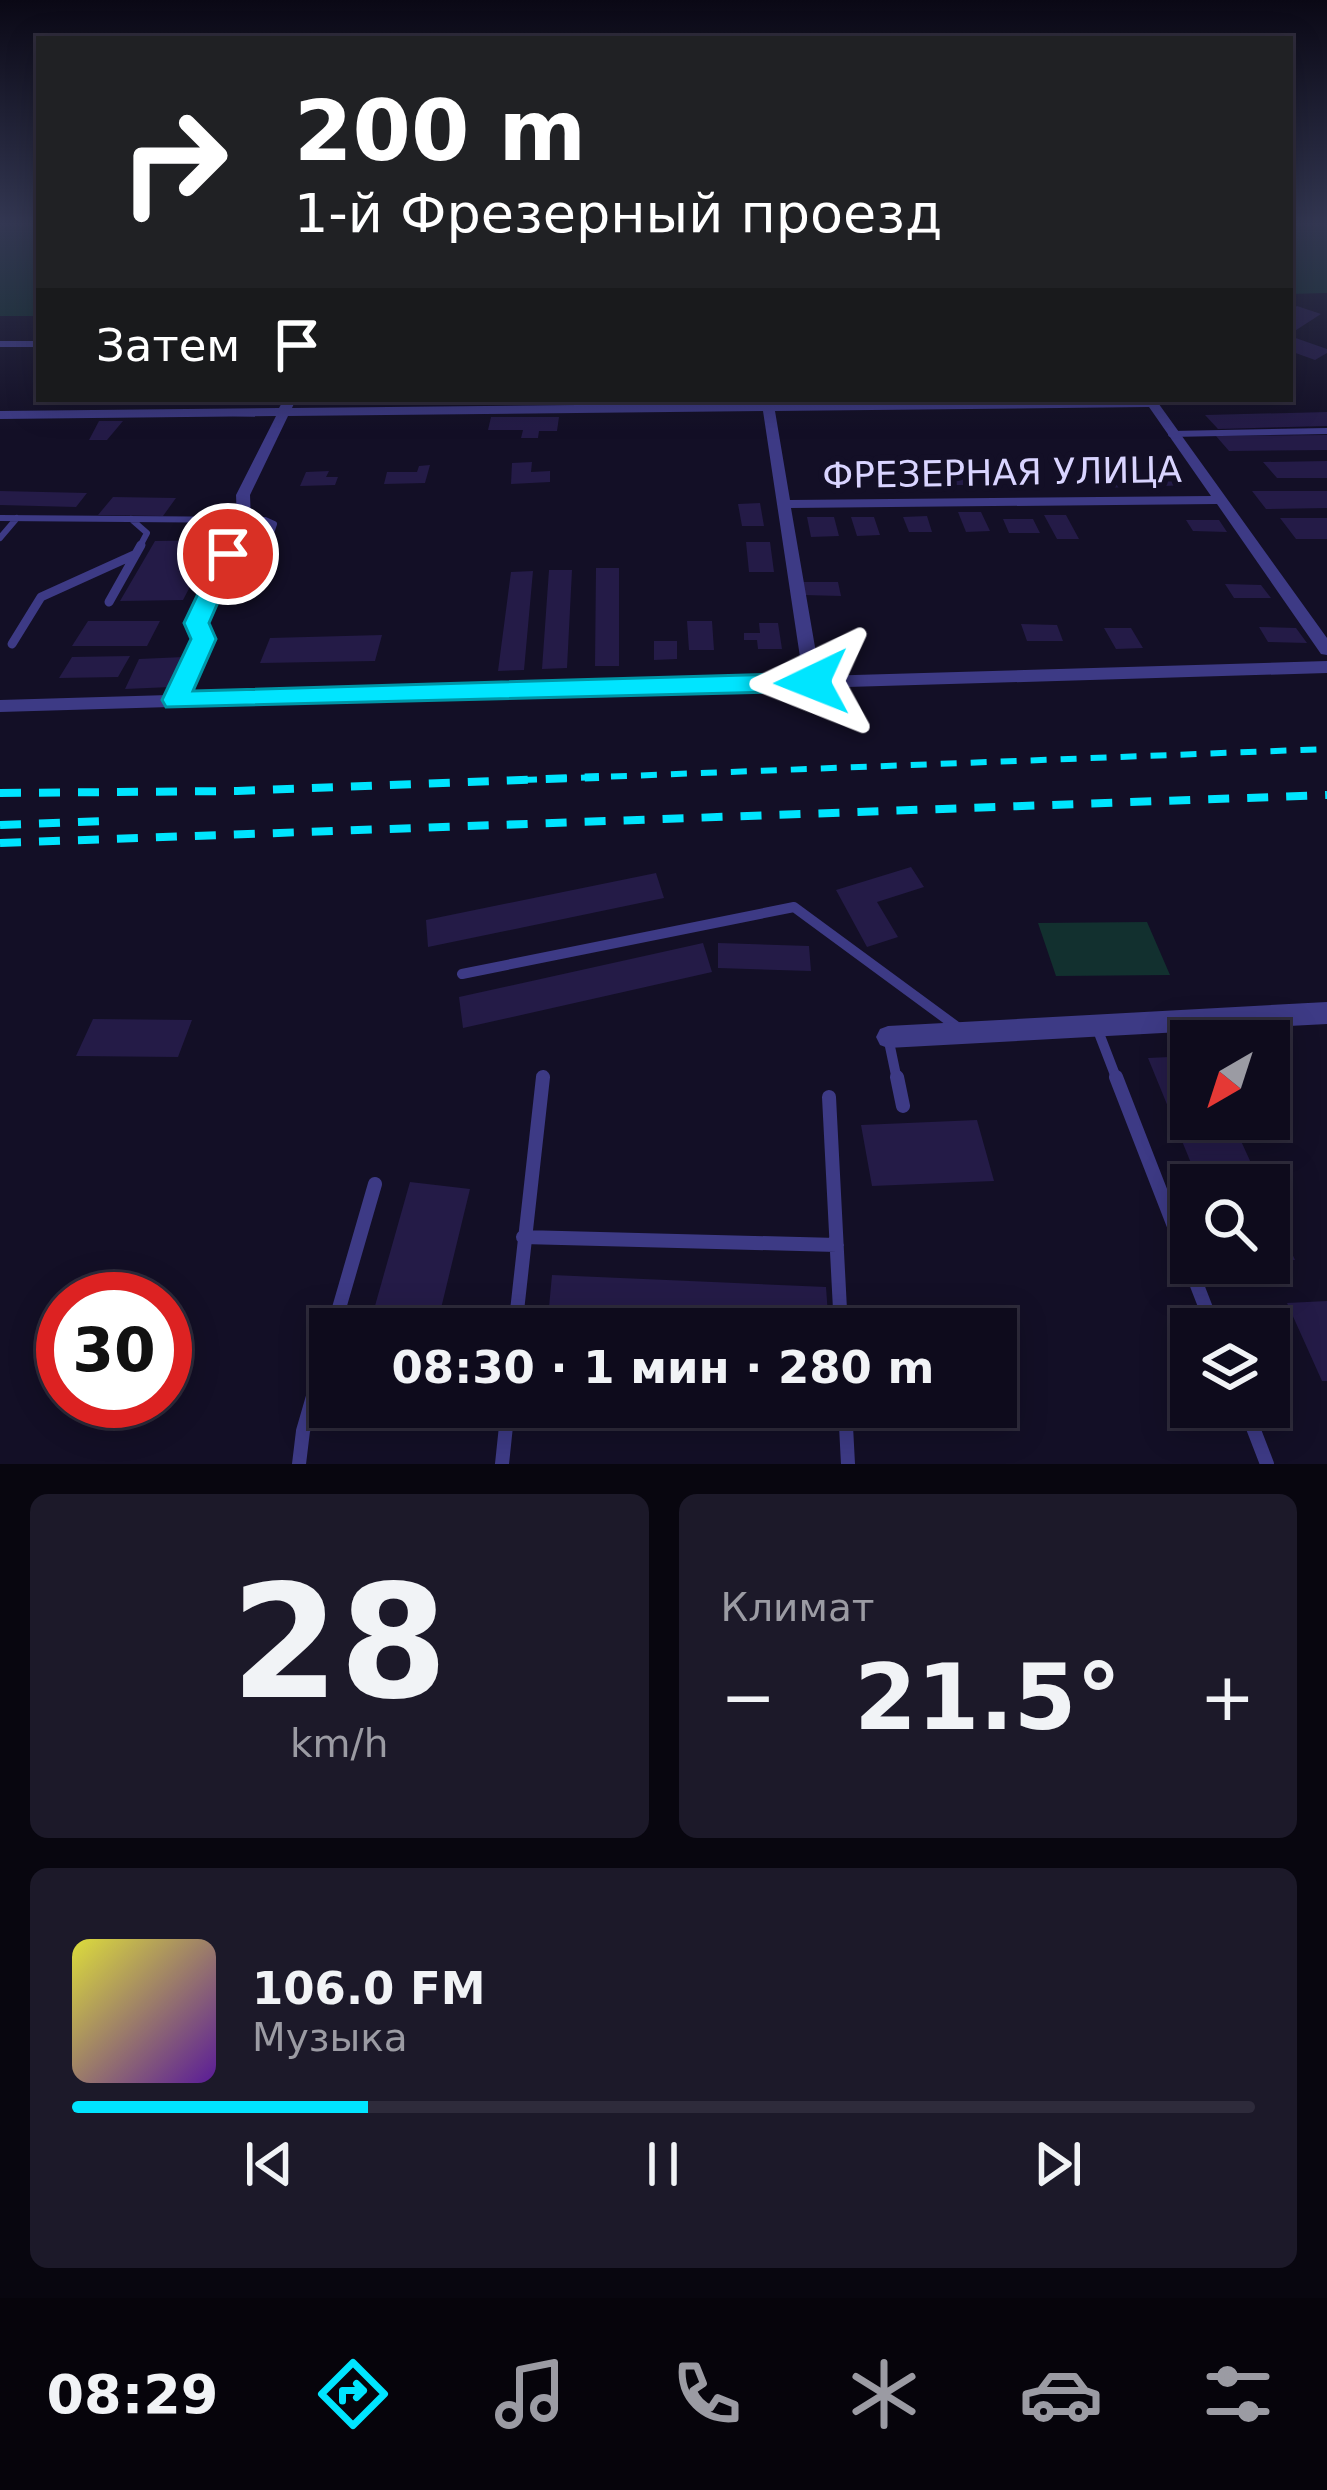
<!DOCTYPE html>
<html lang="ru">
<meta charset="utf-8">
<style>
:root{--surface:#0e0b1c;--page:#1c1929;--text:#f1f3f6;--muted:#9b9ba3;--line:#2e2b3b;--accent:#00e5ff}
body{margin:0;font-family:"DejaVu Sans",sans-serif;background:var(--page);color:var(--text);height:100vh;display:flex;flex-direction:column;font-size:45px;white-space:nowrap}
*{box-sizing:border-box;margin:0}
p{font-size:39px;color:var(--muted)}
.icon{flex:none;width:66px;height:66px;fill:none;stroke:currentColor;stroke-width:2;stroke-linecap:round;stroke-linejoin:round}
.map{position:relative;height:1464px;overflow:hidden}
.panel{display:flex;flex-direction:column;gap:30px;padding:30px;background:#08060f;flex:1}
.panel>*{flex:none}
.banner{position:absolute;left:36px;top:36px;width:1257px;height:366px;border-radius:0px;box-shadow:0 6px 30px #0003,0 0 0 3px var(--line);background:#202124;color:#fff;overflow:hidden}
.needle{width:78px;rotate:219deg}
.fabs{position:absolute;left:1170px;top:1020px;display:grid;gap:24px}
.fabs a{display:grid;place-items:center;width:120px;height:120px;border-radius:0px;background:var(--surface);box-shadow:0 6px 30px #0003,0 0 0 3px var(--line);font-size:60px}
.speed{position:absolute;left:36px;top:1272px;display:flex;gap:24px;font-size:60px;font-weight:700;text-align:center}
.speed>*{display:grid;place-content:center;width:156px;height:156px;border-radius:50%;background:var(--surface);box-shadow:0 6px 30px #0003,0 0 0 3px var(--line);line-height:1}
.speed .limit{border:18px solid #d22;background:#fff;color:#111}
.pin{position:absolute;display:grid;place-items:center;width:102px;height:102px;color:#fff;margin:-51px;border:6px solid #fff;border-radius:50%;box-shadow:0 3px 12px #0007}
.me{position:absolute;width:132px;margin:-66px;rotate:268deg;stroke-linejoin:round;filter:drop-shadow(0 0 9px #0008)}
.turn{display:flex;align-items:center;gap:42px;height:252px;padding:0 60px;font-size:54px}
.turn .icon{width:156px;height:156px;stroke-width:2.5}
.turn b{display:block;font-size:84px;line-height:102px}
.then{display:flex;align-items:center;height:114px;padding:0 60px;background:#0003;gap:24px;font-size:45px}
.big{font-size:90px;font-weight:600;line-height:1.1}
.panel .widget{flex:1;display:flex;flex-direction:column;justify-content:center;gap:18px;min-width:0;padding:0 42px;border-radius:18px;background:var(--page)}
.panel .dial{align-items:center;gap:0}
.dial b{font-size:156px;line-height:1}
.song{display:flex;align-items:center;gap:36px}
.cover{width:144px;height:144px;border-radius:18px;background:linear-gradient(135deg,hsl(60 70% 55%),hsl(270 70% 35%))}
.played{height:12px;border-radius:6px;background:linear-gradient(90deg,var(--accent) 25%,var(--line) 25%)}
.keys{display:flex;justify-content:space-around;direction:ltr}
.heat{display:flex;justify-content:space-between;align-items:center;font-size:66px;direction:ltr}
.panel .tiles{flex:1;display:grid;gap:30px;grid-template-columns:1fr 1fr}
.widget:last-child{grid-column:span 2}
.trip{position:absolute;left:309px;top:1308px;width:708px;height:120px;border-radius:0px;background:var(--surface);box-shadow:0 6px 30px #0003,0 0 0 3px var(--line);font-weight:600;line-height:120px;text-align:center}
.dock{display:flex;height:192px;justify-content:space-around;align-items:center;background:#06040b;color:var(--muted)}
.dock .icon{width:84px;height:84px}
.dock .active{color:var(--accent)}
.dock b{font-size:54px;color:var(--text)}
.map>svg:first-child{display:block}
.green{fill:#12302f}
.building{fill:#241b47}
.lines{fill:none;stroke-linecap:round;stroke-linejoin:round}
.lane-far3{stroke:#3d3a85;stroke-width:6}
.lane-far2{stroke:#3d3a85;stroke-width:9}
.lane-far1{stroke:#3d3a85;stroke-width:10}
.lane{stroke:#3d3a85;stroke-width:14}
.street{fill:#3d3a85;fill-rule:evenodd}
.rail-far1{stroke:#00e5ff;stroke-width:6;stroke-dasharray:16 14;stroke-linecap:butt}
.rail{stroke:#00e5ff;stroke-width:8;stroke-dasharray:21 18;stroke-linecap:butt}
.route{fill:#00e5ff;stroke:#0095a6;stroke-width:3}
.labels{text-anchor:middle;stroke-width:12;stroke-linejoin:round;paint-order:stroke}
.far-street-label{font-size:36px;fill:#d9d4ff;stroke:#130f26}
</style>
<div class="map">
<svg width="1327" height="1464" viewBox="0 0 1327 1464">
<rect width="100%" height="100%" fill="#130f26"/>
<!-- green -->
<path class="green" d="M0 225H39V316H0Z
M1290 225H1327V293L1290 294Z
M1147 922 1170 975 1056 976 1038 923Z"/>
<!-- building -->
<path class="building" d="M1297 306 1321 314 1290 334V310Z
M1290 336 1327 349V353L1315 360 1290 351Z
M1327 412V426L1218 429 1205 415Z
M491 417H559L557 431H539L538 438H521L523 430H488Z
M99 421H123L107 440H89Z
M1327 435V450L1229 451 1216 436Z
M1327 461V478H1277L1263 462Z
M532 462 531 472 550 471V482L511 484 512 463Z
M430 465 425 483 384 484 387 472H417L419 466Z
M1000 466H1023L1032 484H1009Z
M1151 468H1174L1187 485 1164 486Z
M329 471 326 477H338L335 485 300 486 306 472Z
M928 473H964L970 485H933Z
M1092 473H1122L1132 487 1101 488Z
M0 491 87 493 76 507 0 505Z
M1252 491H1327V508L1266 509Z
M113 497 176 498 163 516 98 515Z
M760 503 764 526H742L738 504Z
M958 512H981L990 531 966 532Z
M1044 515H1066L1079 539H1057Z
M927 516 932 532H909L903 517Z
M807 517H834L839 536 811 537Z
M851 517H874L880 535 857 536Z
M1280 518H1327V539H1296Z
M1003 519H1033L1040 533H1009Z
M1186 520H1219L1227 532 1193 531Z
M222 540 212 560H204L183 600 120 601 155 541Z
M746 542H770L774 572H749Z
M596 568H619V666H595Z
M549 570H572L567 668 542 669Z
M533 571 524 670 498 671 511 572Z
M803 582H838L841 596 804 595Z
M1225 584 1261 585 1271 598H1234Z
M88 621H160L147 646H72Z
M687 621H712L714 650H689Z
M759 623H778L782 649H758L757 640H744V633H760Z
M1021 624 1057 625 1063 641H1027Z
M1259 627 1296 628 1307 643 1268 642Z
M1104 628H1131L1143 648 1116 649Z
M382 635 375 661 260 663 270 638Z
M654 641H677V659L654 660Z
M130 656 118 677 59 678 72 657Z
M184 657 171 687 125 689 139 659Z
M911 867 924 887 877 902 898 937 867 947 836 890Z
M656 873 664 898 428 947 426 920Z
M703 943 712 972 463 1028 459 997Z
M718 943 809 946 811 971 718 968Z
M93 1019 192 1020 178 1057 76 1056Z
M1191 1056V1119H1231L1261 1185H1200L1148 1058Z
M977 1120 994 1181 872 1186 861 1125Z
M410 1182 470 1189 436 1329 371 1320Z
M1269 1203 1295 1260 1269 1261Z
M552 1275 826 1287 829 1329H547Z
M1327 1301V1381H1322L1287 1303Z"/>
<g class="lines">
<!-- lane-far3 -->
<path class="lane-far3" d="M1171 434 1327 431
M0 518 265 520 274 524 271 533
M131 519 147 533 139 548
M0 538 17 518"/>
<!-- lane-far2 -->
<path class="lane-far2" d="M109 602 141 545
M12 644 41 597 136 554"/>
<!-- lane-far1 -->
<path class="lane-far1" d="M462 974 794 907 960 1029
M1097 1028 1117 1080
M888 1037 897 1080"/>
<!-- lane -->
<path class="lane" d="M897 1077 903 1106
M1116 1077 1214 1329
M829 1097 841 1329
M523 1237 837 1245
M333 1329 375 1184
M515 1329 543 1077
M845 1407 848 1464
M1245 1407 1267 1464
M299 1464 303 1431 330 1338
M502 1464 508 1407"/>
<!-- street -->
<path class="street" d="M0 341H39V347H0Z
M284 399H296L292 408 762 403 761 399H773L774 403 1156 400 1327 638V655L1321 654 1217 504 791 508 820 676 1327 661V673L0 712V700L169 695 195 639 188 623 237 520 236 495 276 416 0 419V411L279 408ZM1149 407 1211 496 790 500 775 411ZM763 411 803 677 187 694 211 639 204 623 251 520 250 495 288 416Z
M1327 1002V1024L888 1048 880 1045 876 1037 880 1029 888 1026Z"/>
<!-- rail-far1 -->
<path class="rail-far1" d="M521 780 1327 749"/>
<!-- rail -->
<path class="rail" d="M0 793 237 791 599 777
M0 825 108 821
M0 843 1327 795"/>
</g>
<!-- sky -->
<linearGradient id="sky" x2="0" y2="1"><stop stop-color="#0a0815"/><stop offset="0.52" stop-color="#333752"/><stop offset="1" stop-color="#333752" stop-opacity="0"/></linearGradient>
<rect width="1327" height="430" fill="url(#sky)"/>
<!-- route -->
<path class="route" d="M228 548 239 554 209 623 216 639 193 691 812 673 825 682 812 691 166 707 162 700 191 639 184 623 217 554Z"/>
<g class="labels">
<!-- far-street labels -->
<g class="far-street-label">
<text transform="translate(1002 472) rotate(-1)" y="13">ФРЕЗЕРНАЯ УЛИЦА</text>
</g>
</g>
</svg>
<div class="fabs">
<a><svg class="needle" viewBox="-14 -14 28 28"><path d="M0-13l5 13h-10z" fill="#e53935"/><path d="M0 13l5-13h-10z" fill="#9b9ba3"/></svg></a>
<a><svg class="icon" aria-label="search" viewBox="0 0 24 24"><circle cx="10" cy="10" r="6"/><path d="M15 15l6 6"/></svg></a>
<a><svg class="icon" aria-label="layers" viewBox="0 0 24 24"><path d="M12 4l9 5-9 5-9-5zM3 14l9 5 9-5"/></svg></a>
</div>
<div class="speed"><div class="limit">30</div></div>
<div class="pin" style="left:228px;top:554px;background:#d93025"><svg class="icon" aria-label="arrive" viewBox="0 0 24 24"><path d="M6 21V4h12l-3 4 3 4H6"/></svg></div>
<svg class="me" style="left:812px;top:682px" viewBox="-20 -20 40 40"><path d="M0-17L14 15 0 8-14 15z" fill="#00e5ff" stroke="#fff" stroke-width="4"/></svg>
<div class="trip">08:30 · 1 мин · 280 m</div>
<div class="banner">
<div class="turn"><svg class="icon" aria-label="right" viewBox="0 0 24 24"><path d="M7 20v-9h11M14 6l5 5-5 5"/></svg><div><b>200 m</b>1-й Фрезерный проезд</div></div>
<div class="then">Затем<svg class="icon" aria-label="arrive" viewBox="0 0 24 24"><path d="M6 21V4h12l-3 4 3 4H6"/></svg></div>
</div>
</div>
<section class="panel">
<div class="tiles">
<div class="widget dial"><b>28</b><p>km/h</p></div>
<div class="widget"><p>Климат</p>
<div class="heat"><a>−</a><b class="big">21.5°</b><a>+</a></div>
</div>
<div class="widget">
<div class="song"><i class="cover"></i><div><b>106.0 FM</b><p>Музыка</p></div></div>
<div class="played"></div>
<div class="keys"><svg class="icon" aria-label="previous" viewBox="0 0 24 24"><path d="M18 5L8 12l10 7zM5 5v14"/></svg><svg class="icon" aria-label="pause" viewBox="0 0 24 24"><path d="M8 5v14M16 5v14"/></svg><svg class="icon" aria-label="next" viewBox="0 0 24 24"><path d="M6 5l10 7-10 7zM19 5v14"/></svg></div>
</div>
</div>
</section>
<nav class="dock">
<b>08:29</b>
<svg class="icon active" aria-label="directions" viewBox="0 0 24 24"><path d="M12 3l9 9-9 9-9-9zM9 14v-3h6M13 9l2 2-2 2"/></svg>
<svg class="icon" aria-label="music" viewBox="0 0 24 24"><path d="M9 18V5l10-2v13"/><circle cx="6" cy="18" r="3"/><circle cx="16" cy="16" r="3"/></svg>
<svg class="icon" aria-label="phone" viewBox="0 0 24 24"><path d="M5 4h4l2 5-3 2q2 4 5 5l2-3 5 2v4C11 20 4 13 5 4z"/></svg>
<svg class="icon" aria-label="climate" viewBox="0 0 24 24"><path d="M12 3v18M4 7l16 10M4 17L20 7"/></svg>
<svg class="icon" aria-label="car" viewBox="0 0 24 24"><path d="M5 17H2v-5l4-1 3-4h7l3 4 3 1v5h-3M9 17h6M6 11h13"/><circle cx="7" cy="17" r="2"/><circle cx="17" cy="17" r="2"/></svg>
<svg class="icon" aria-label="filters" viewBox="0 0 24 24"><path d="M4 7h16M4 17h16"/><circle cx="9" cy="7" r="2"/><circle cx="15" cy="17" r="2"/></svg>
</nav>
